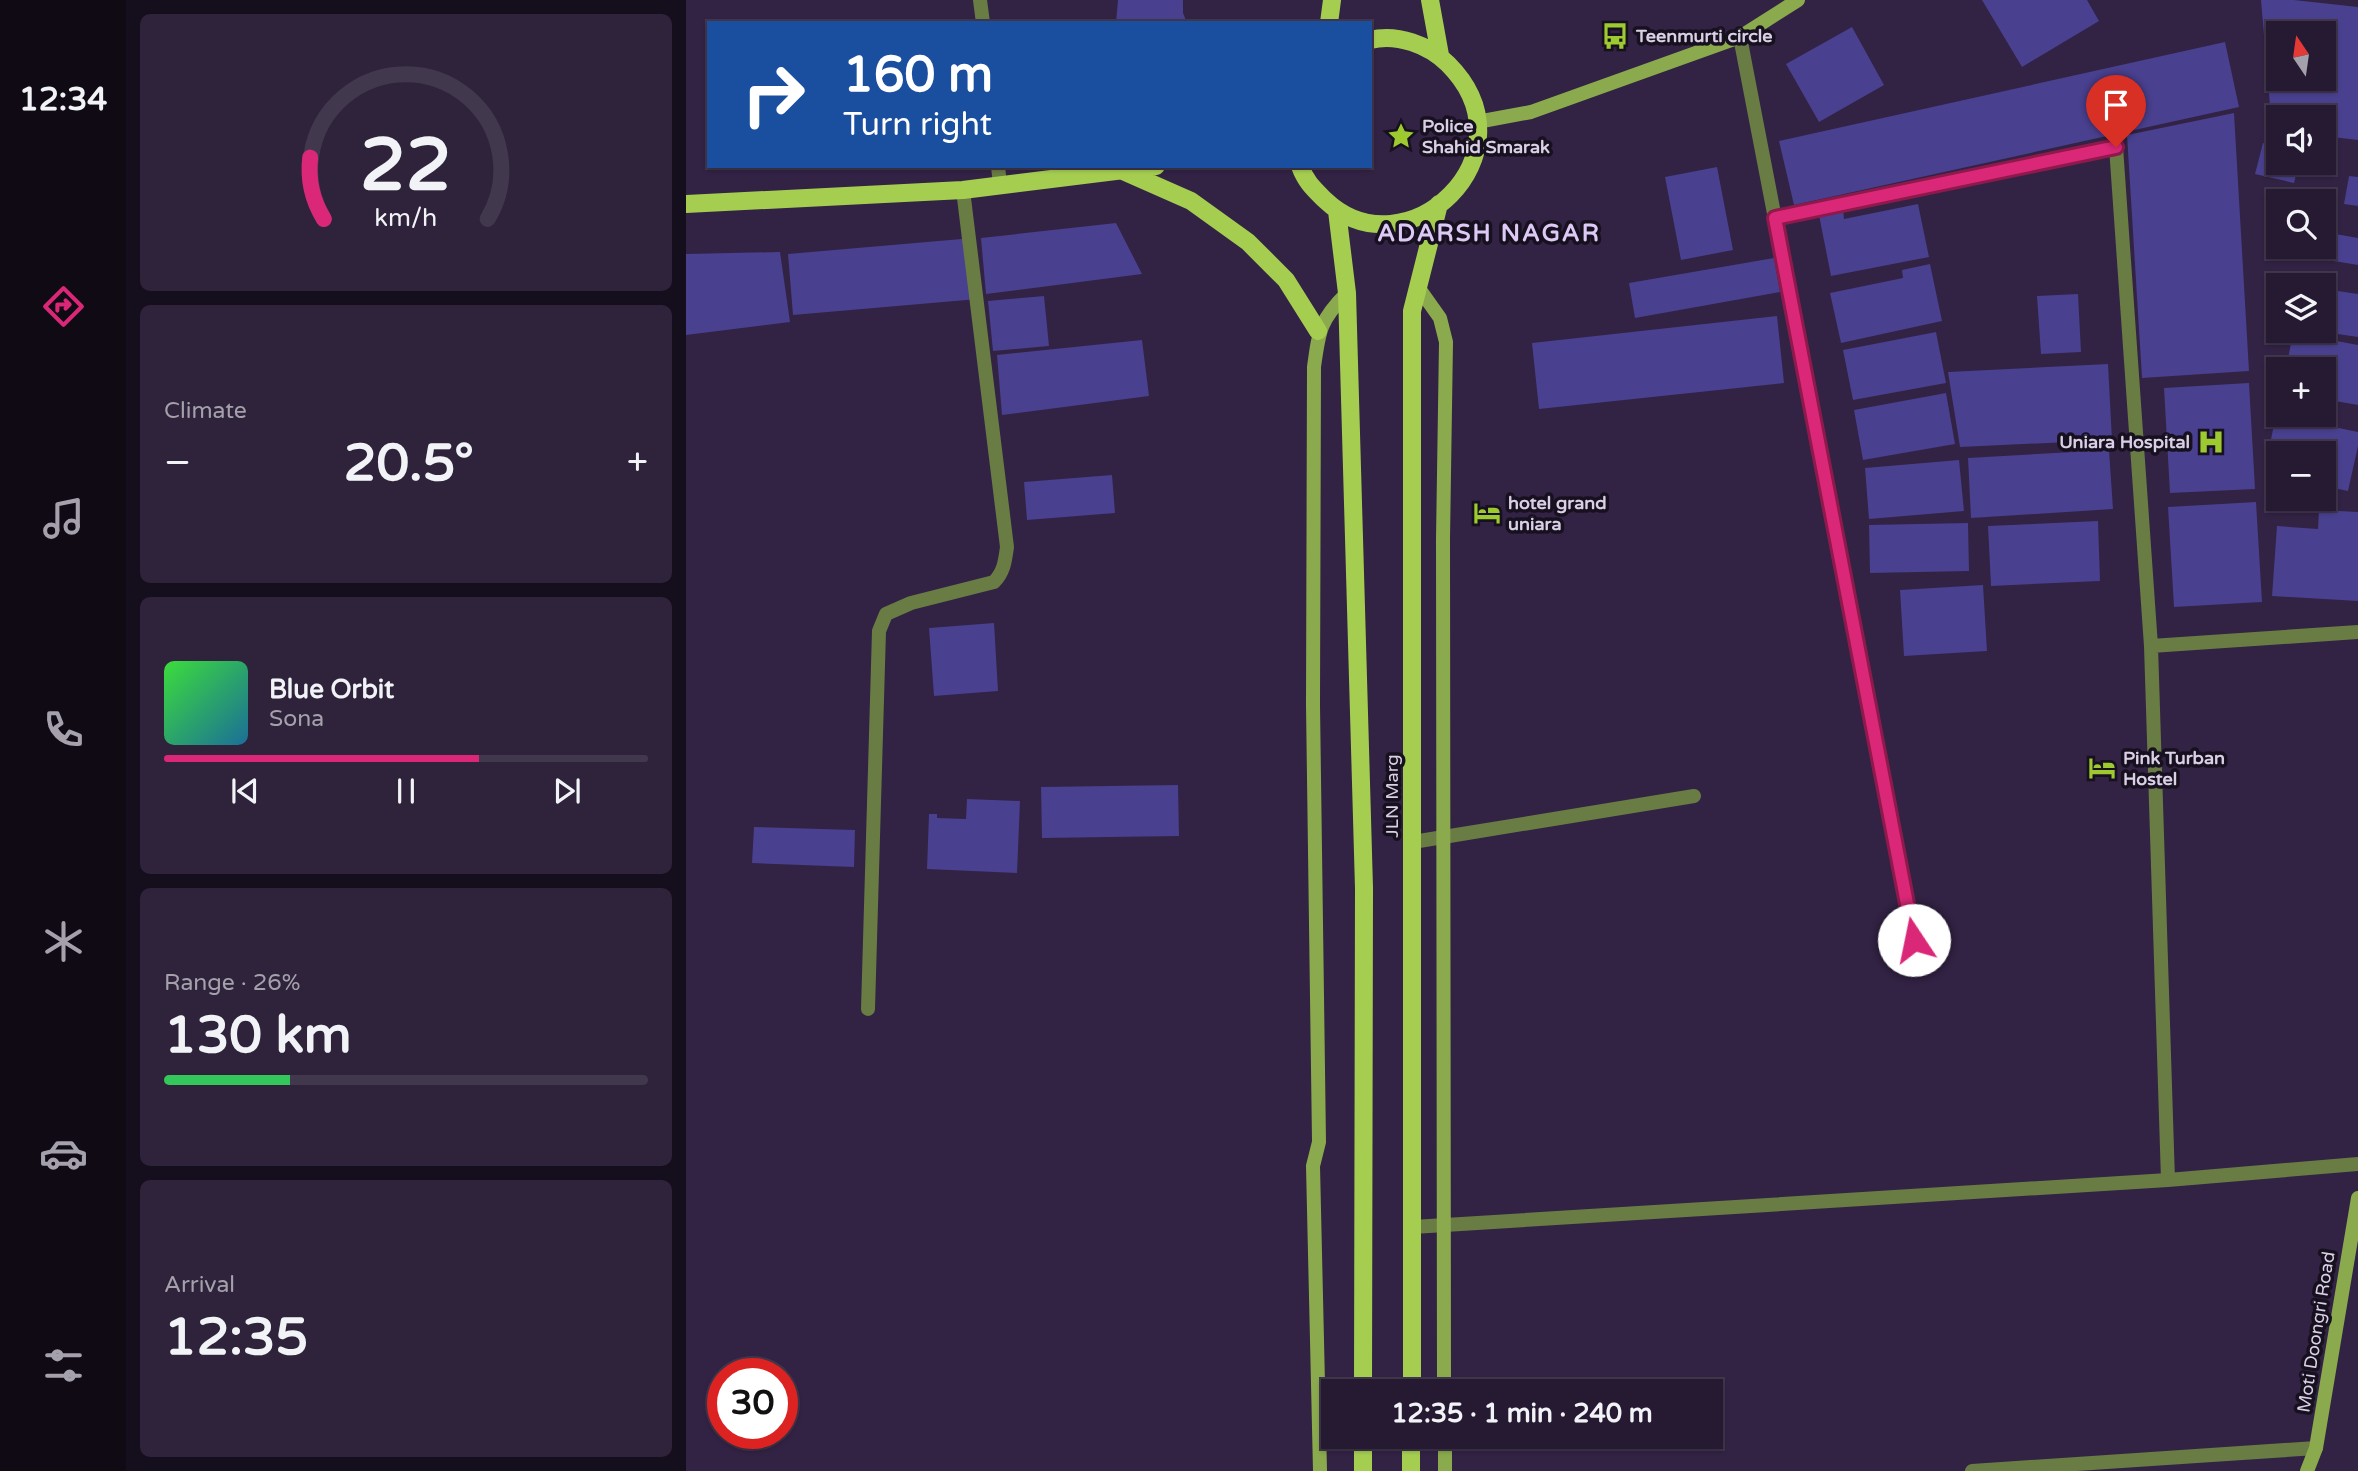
<!DOCTYPE html>
<meta charset="utf-8">
<style>
:root{--surface:#261a33;--page:#2e233b;--text:#f1f3f6;--muted:#a4a1ac;--line:#42384e;--accent:#db2777}
body{margin:0;font-family:"Varela Round",sans-serif;background:var(--page);color:var(--text);height:100vh;display:flex;flex-direction:column;font-size:26px;white-space:nowrap}
*{box-sizing:border-box;margin:0}
p{font-size:23px;color:var(--muted)}
.icon{flex:none;width:38px;height:38px;fill:none;stroke:currentColor;stroke-width:2;stroke-linecap:round;stroke-linejoin:round}
.map{position:relative;flex:1;overflow:hidden}
.sheet{display:flex;flex-direction:column;gap:14px;padding:14px;background:#150e1c;width:560px}
.sheet>*{flex:none}
.banner{position:absolute;left:21px;top:21px;width:665px;height:147px;border-radius:0px;box-shadow:0 2px 5px #0004,0 0 0 2px var(--line);background:#1a4fa0;color:#fff;overflow:hidden}
.needle{width:46px;rotate:347deg}
.buttons{position:absolute;left:1580px;top:21px;display:grid;gap:14px}
.buttons a{display:grid;place-items:center;width:70px;height:70px;border-radius:0px;background:var(--surface);box-shadow:0 2px 5px #0004,0 0 0 2px var(--line);font-size:35px}
.speed{position:absolute;left:21px;top:1358px;display:flex;gap:14px;font-size:35px;font-weight:700;text-align:center}
.speed>*{display:grid;place-content:center;width:91px;height:91px;border-radius:50%;background:var(--surface);box-shadow:0 2px 5px #0004,0 0 0 2px var(--line);line-height:1}
.speed .limit{border:10px solid #d22;background:#fff;color:#111}
.pin{position:absolute;display:grid;place-items:center;width:60px;height:60px;color:#fff;margin:-72px -30px;border-radius:50% 50% 50% 0;rotate:-45deg;box-shadow:0 0 7px #0007}
.pin .icon{rotate:45deg}
.me{position:absolute;width:77px;margin:-38px;rotate:349deg;stroke-linejoin:round;filter:drop-shadow(0 0 5px #0008)}
.turn{display:flex;align-items:center;gap:24px;height:147px;padding:0 21px;font-size:32px}
.turn .icon{width:91px;height:91px;stroke-width:2.5}
.turn b{display:block;font-size:49px;line-height:60px}
.big{font-size:52px;font-weight:700;line-height:1.1}
.sheet .card{flex:1;display:flex;flex-direction:column;justify-content:center;gap:10px;min-width:0;padding:0 24px;border-radius:10px;background:var(--page)}
.sheet .dial{align-items:center;gap:0}
.dial svg{height:182px;overflow:visible;fill:none;stroke:var(--line);stroke-width:7;stroke-linecap:round;text-anchor:middle}
.dial text{fill:var(--text);stroke:none}
.song{display:flex;align-items:center;gap:21px}
.cover{width:84px;height:84px;border-radius:10px;background:linear-gradient(135deg,hsl(120 70% 55%),hsl(200 70% 35%))}
.played{height:7px;border-radius:4px;background:linear-gradient(90deg,var(--accent) 65%,var(--line) 65%)}
.keys{display:flex;justify-content:space-around;direction:ltr}
.heat{display:flex;justify-content:space-between;align-items:center;font-size:38px;direction:ltr}
.charge{height:10px;border-radius:5px;background:linear-gradient(90deg,#34c759 26%,var(--line) 0)}
.trip{position:absolute;left:635px;top:1379px;width:402px;height:70px;border-radius:0px;background:var(--surface);box-shadow:0 2px 5px #0004,0 0 0 2px var(--line);font-weight:700;line-height:70px;text-align:center}
main{display:flex;flex:1;min-height:0}
.tabs{display:flex;flex-direction:column;width:126px;justify-content:space-around;align-items:center;background:#0f0a14;color:var(--muted)}
.tabs .icon{width:49px;height:49px}
.tabs .current{color:var(--accent)}
.tabs b{font-size:32px;color:var(--text)}
.map>svg:first-child{display:block}
.building{fill:#49408f;fill-rule:evenodd}
.lines{fill:none;stroke-linecap:round;stroke-linejoin:round}
.lane{stroke:#687c44;stroke-width:14}
.street{stroke:#687c44;stroke-width:14}
.secondary{stroke:#8aaa4d;stroke-width:14}
.primary{stroke:#a5ce51;stroke-width:18}
.route-casing{stroke:#8e194d;stroke-width:18}
.route{stroke:#db2777;stroke-width:12}
.labels{text-anchor:middle;stroke-width:7;stroke-linejoin:round;paint-order:stroke}
.poi-label{font-size:18px;font-weight:bold;fill:#dad0e6;stroke:#17101f;text-anchor:start}
.street-label{font-size:18px;fill:#dad0e6;stroke:#17101f}
.district-label{font-size:24px;font-weight:bold;letter-spacing:2px;fill:#dcc9f5;stroke:#17101f}
</style>
<main>
<nav class="tabs">
<b>12:34</b>
<svg class="icon current" aria-label="directions" viewBox="0 0 24 24"><path d="M12 3l9 9-9 9-9-9zM9 14v-3h6M13 9l2 2-2 2"/></svg>
<svg class="icon" aria-label="music" viewBox="0 0 24 24"><path d="M9 18V5l10-2v13"/><circle cx="6" cy="18" r="3"/><circle cx="16" cy="16" r="3"/></svg>
<svg class="icon" aria-label="phone" viewBox="0 0 24 24"><path d="M5 4h4l2 5-3 2q2 4 5 5l2-3 5 2v4C11 20 4 13 5 4z"/></svg>
<svg class="icon" aria-label="climate" viewBox="0 0 24 24"><path d="M12 3v18M4 7l16 10M4 17L20 7"/></svg>
<svg class="icon" aria-label="car" viewBox="0 0 24 24"><path d="M5 17H2v-5l4-1 3-4h7l3 4 3 1v5h-3M9 17h6M6 11h13"/><circle cx="7" cy="17" r="2"/><circle cx="17" cy="17" r="2"/></svg>
<svg class="icon" aria-label="filters" viewBox="0 0 24 24"><path d="M4 7h16M4 17h16"/><circle cx="9" cy="7" r="2"/><circle cx="15" cy="17" r="2"/></svg>
</nav>
<section class="sheet">
<div class="card dial"><svg viewBox="0 0 100 80">
<path d="M14 69A42 42 0 1 1 86 69"/>
<path d="M14 69A42 42 0 0 1 8 42" stroke="#db2777"/>
<text x="50" y="56" font-size="32" font-weight="700">22</text>
<text x="50" y="72" font-size="11">km/h</text>
</svg></div>
<div class="card"><p>Climate</p>
<div class="heat"><a>−</a><b class="big">20.5°</b><a>+</a></div>
</div>
<div class="card">
<div class="song"><i class="cover"></i><div><b>Blue Orbit</b><p>Sona</p></div></div>
<div class="played"></div>
<div class="keys"><svg class="icon" aria-label="previous" viewBox="0 0 24 24"><path d="M18 5L8 12l10 7zM5 5v14"/></svg><svg class="icon" aria-label="pause" viewBox="0 0 24 24"><path d="M8 5v14M16 5v14"/></svg><svg class="icon" aria-label="next" viewBox="0 0 24 24"><path d="M6 5l10 7-10 7zM19 5v14"/></svg></div>
</div>
<div class="card"><p>Range · 26%</p><b class="big">130 km</b><div class="charge"></div></div>
<div class="card"><p>Arrival</p><b class="big">12:35</b></div>
</section>
<div class="map">
<svg width="1672" height="1471" viewBox="0 0 1672 1471">
<rect width="100%" height="100%" fill="#322244"/>
<!-- building -->
<path class="building" d="M432 0H497V13L501 23H430Z
M1296 0H1401L1413 21 1336 67Z
M1575 0H1608L1672 7V140L1638 136V117H1592V130L1586 129ZM1592 33H1638V79H1592Z
M1166 27 1198 85 1133 122 1100 64Z
M1539 42 1553 107 1108 205 1093 141Z
M1548 113 1563 371 1456 378 1441 135Z
M1577 143 1592 148V163H1613L1608 183 1569 174Z
M1031 167 1047 250 995 260 979 177Z
M1663 176 1672 177V206L1658 204Z
M1232 204 1243 257 1145 276 1133 215 1157 210 1158 219Z
M430 223 456 274 300 294 295 238Z
M1638 232 1672 238V265L1612 255 1614 247H1638Z
M287 238 292 299 107 315 102 254Z
M94 252 104 322 0 335V254Z
M1088 258 1094 292 949 318 943 283Z
M1244 264 1256 321 1155 343 1144 293 1217 278 1216 270Z
M1638 289 1672 294V337L1638 332Z
M1392 294 1395 352 1355 354 1351 296Z
M358 296 363 346 307 351 302 301Z
M1091 316 1098 383 853 409 846 343Z
M1250 332 1260 383 1167 400 1157 350Z
M1607 333 1672 345V405L1638 399V369H1600Z
M456 340 463 396 316 415 311 355Z
M1422 364 1426 440 1274 447 1262 372Z
M1563 383 1569 489 1484 493 1478 388Z
M1260 393 1269 444 1177 460 1168 410Z
M1590 415 1672 432V446L1662 491 1638 486V453H1592V477L1578 473Z
M1423 450 1427 509 1285 518 1282 458Z
M1273 460 1278 511 1183 519 1179 468Z
M426 475 429 513 341 520 338 482Z
M1570 502 1576 602 1488 607 1482 507Z
M1633 510 1672 512V601L1586 596 1591 526 1632 529Z
M1412 521 1414 581 1305 586 1302 526Z
M1282 523 1283 571 1184 573 1183 525Z
M1297 585 1301 651 1218 656 1214 590Z
M308 623 312 691 248 696 243 628Z
M492 785 493 836 356 838 355 787Z
M281 799 334 801 331 873 241 869 243 814H251V818L280 819Z
M68 827 169 830 168 867 66 863Z"/>
<g class="lines">
<!-- lane -->
<path class="lane" d="M727 842 1008 796"/>
<!-- street -->
<path class="street" d="M294 0 297 23
M1054 37 1228 940
M312 166 314 185
M1089 218 1430 147 1465 646 1482 1180
M1465 646 1672 632
M182 1009 193 631 200 614 225 603 308 582C318 572 319 561 321 547L277 190
M727 1227 1482 1180 1672 1164
M1286 1471 1630 1448"/>
<!-- secondary -->
<path class="secondary" d="M791 122 845 112 1054 37 1112 0
M732 287 754 318 760 342 757 539 758 1391
M759 1437V1471
M634 1471 627 1166 633 1142 627 705 628 367C633 330 634 320 661 293
M1621 1471 1630 1448 1672 1198"/>
<!-- primary -->
<path class="primary" d="M744 0 754 55
M643 23 646 0
M614 166C620 182 627 188 639 200 720 277 852 154 762 64 743 45 711 33 684 40
M437 171 505 201 562 242 600 280 632 331
M0 204 277 190 470 166
M651 211 661 293 678 888 677 1391
M726 1391V311L753 204
M677 1471V1437
M725 1471V1437"/>
</g>
<g class="lines">
<defs>
<path id="route" d="M1228 940 1089 218 1430 147"/>
</defs>
<!-- route casing -->
<use href="#route" class="route-casing"/>
<!-- route -->
<use href="#route" class="route"/>
</g>
<!-- icons -->
<defs>
<symbol id="bus-bare" viewBox="-9 -9 18 18"><path d="M-5-6H5V4H4V6H2V4H-2V6H-4V4H-5ZM-3.5-4V0h7V-4ZM-3.5 1.2v1.5H-2V1.2ZM2 1.2v1.5H3.5V1.2Z" fill="#9dca30" stroke="#17101f" stroke-width="2.5" paint-order="stroke"/></symbol>
<symbol id="sight-bare" viewBox="-9 -9 18 18"><path d="M0-6L1.8-2.2L6-1.7L2.9 1.2L3.7 5.4L0 3.3L-3.7 5.4L-2.9 1.2L-6-1.7L-1.8-2.2Z" fill="#9dca30" stroke="#17101f" stroke-width="2.5" paint-order="stroke"/></symbol>
<symbol id="hospital-bare" viewBox="-9 -9 18 18"><path d="M-5-5h3v3.5h4V-5h3V5h-3V1.5h-4V5h-3Z" fill="#9dca30" stroke="#17101f" stroke-width="2.5" paint-order="stroke"/></symbol>
<symbol id="hotel-bare" viewBox="-9 -9 18 18"><path d="M-6-4.5h1.5V1H6V5H4.5V3h-9V5H-6ZM-4 0a1.8 1.8 0 1 1 3.6 0ZM.5 0V-2.5h3Q6-2.5 6 0Z" fill="#9dca30" stroke="#17101f" stroke-width="2.5" paint-order="stroke"/></symbol>
</defs>
<g fill-rule="evenodd">
<use href="#bus-bare" x="910" y="17" width="38" height="38"/>
<use href="#sight-bare" x="696" y="117" width="38" height="38"/>
<use href="#hospital-bare" x="1506" y="423" width="38" height="38"/>
<use href="#hotel-bare" x="782" y="494" width="38" height="38"/>
<use href="#hotel-bare" x="1397" y="749" width="38" height="38"/>
</g>
<g class="labels">
<!-- poi labels -->
<g class="poi-label">
<text x="950" y="42">Teenmurti circle</text>
<text x="736" y="132">Police<tspan x="736" dy="21">Shahid Smarak</tspan></text>
<text x="1504" y="448" text-anchor="end">Uniara Hospital</text>
<text x="822" y="509">hotel grand<tspan x="822" dy="21">uniara</tspan></text>
<text x="1437" y="764">Pink Turban<tspan x="1437" dy="21">Hostel</tspan></text>
</g>
<!-- street labels -->
<g class="street-label">
<text transform="translate(706 796) rotate(-90)" y="6">JLN Marg</text>
<text transform="translate(1630 1332) rotate(-81)" y="6">Moti Doongri Road</text>
</g>
<!-- district labels -->
<g class="district-label">
<text x="803" y="241">ADARSH NAGAR</text>
</g>
</g>
</svg>
<div class="buttons">
<a><svg class="needle" viewBox="-14 -14 28 28"><path d="M0-13l5 13h-10z" fill="#e53935"/><path d="M0 13l5-13h-10z" fill="#a4a1ac"/></svg></a>
<a><svg class="icon" aria-label="sound" viewBox="0 0 24 24"><path d="M4 9h4l5-4v14l-5-4H4zM17 9q2 3 0 6"/></svg></a>
<a><svg class="icon" aria-label="search" viewBox="0 0 24 24"><circle cx="10" cy="10" r="6"/><path d="M15 15l6 6"/></svg></a>
<a><svg class="icon" aria-label="layers" viewBox="0 0 24 24"><path d="M12 4l9 5-9 5-9-5zM3 14l9 5 9-5"/></svg></a>
<a>+</a>
<a>−</a>
</div>
<div class="speed"><div class="limit">30</div></div>
<div class="pin" style="left:1430px;top:147px;background:#d93025"><svg class="icon" aria-label="arrive" viewBox="0 0 24 24"><path d="M6 21V4h12l-3 4 3 4H6"/></svg></div>
<svg class="me" style="left:1228px;top:940px" viewBox="-20 -20 40 40"><circle r="19" fill="#fff"/><path d="M0-13L10 11 0 6-10 11z" fill="#db2777"/></svg>
<div class="trip">12:35 · 1 min · 240 m</div>
<div class="banner">
<div class="turn"><svg class="icon" aria-label="right" viewBox="0 0 24 24"><path d="M7 20v-9h11M14 6l5 5-5 5"/></svg><div><b>160 m</b>Turn right</div></div>
</div>
</div>
</main>
